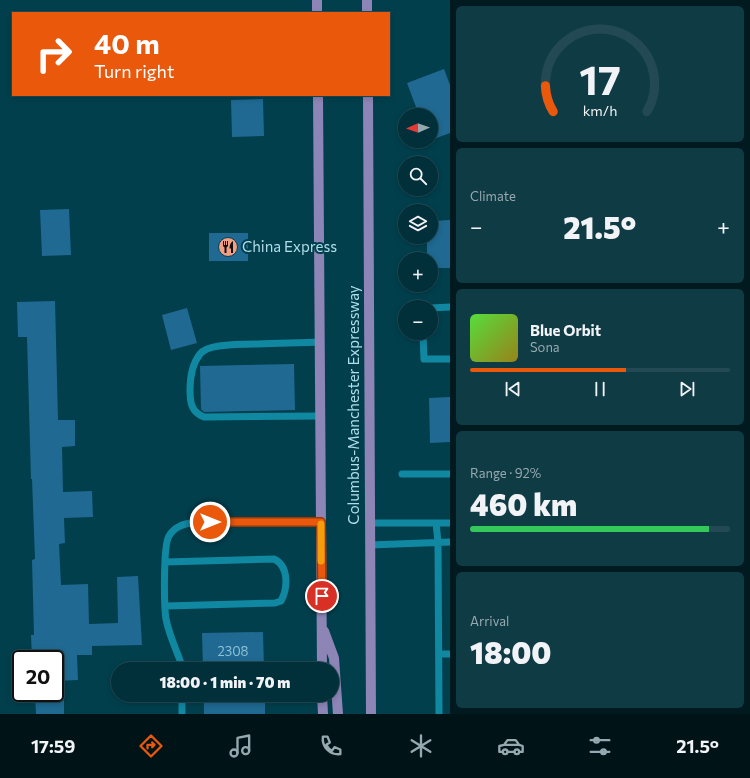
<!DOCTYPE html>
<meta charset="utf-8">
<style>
:root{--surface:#012f3a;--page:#0f3b45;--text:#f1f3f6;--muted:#96a9af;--line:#234a54;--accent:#ea580c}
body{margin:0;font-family:Commissioner,sans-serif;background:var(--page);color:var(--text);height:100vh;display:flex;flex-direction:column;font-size:15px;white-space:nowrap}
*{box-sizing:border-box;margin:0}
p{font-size:13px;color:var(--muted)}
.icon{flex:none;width:22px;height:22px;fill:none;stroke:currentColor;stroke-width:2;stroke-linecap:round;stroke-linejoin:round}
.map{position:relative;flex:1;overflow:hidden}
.details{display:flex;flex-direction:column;gap:6px;padding:6px;background:#011a20;width:300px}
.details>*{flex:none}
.top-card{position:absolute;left:12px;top:12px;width:378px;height:84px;border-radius:0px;box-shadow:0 2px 6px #0003,0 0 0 1px var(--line);background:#ea580c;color:#fff;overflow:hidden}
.needle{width:26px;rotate:268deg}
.tools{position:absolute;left:398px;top:108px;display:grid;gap:8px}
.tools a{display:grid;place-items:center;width:40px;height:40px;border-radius:50%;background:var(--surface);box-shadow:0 2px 6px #0003,0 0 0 1px var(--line);font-size:20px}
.speed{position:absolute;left:12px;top:650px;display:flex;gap:8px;font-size:20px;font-weight:700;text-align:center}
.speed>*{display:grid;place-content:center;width:52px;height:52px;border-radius:50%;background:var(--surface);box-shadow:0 2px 6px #0003,0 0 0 1px var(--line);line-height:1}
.speed .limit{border:2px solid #111;border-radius:6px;background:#fff;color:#111}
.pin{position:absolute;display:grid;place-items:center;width:34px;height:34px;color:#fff;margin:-17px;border:2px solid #fff;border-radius:50%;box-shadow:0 1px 4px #0007}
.me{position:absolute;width:44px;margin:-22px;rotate:90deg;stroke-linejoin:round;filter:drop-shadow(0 0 3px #0008)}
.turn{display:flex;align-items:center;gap:14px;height:84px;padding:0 16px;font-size:18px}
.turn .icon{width:52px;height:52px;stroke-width:2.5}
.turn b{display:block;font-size:28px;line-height:34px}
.big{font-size:30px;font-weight:800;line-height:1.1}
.details .tile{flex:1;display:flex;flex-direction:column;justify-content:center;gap:6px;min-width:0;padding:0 14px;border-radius:6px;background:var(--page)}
.details .dial{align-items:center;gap:0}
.dial svg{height:104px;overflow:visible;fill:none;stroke:var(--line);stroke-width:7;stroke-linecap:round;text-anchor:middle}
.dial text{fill:var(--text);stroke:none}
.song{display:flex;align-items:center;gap:12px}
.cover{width:48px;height:48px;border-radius:6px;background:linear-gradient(135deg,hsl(110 70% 55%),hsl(50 70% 35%))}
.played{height:4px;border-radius:2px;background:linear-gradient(90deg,var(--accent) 60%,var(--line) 60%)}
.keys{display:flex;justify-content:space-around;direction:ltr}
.heat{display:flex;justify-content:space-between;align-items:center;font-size:22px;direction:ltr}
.charge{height:6px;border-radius:3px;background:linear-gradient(90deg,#34c759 92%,var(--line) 0)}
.trip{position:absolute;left:111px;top:662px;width:228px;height:40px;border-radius:20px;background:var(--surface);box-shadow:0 2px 6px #0003,0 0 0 1px var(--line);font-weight:800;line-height:40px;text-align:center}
.tab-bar{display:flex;height:64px;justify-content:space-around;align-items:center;background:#001317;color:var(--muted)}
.tab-bar .icon{width:28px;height:28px}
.tab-bar .active{color:var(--accent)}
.tab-bar b{font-size:18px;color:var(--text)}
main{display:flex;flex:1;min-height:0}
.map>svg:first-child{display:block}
.building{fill:#1f6992}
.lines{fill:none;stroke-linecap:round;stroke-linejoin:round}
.lane{stroke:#1188a2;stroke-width:7}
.primary{stroke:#8c85b6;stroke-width:10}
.route-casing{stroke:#983908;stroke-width:10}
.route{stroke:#ea580c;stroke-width:7}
.slow{stroke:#f59e0b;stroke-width:7}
.labels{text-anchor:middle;stroke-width:4;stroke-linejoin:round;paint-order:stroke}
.number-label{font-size:13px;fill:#8cc0d4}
.poi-label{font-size:15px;fill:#b0ddea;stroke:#013f4d;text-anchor:start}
.street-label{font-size:15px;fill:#b0ddea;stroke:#013f4d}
</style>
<main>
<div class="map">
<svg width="450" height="714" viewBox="0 0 450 714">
<rect width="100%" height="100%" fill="#013f4d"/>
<!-- building -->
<path class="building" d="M444 69 450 85V133L431 140V115H419L407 83Z
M263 99 264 136 232 137 231 100Z
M69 209 71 255 42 256 40 210Z
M450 220V268H431V259H427V237H431V221Z
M209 233H248V261H209Z
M55 301 58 420H75V446L62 447 63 492 92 491 93 517 64 518 65 543 59 544 61 585 88 584 89 624 118 623 117 577 138 576 142 645 92 646V655H77L78 680 55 681V659H32L31 635H34L32 560 35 559 32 479H31L27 337H18L17 302Z
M187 308 197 343 171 350 162 315Z
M294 364 295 410 204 412 201 409 200 366Z
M450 397V442L430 443 429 398Z
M263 632 264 669H203L202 633Z
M64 695V714H36L35 696Z
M204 695H265V714H204Z"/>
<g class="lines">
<!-- lane -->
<path class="lane" d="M431 308 450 307
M423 333 424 359H450
M320 342C299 343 279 343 258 344 245 344 232 344 219 346 212 347 204 349 200 354 192 364 190 378 190 390 190 402 191 412 204 417L320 416
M402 474H450
M370 523H450
M436 523 438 542 439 714
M370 545 450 542
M165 562 274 559C289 566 288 588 281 601L275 603 166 606
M439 654H450
M182 669V666C177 651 169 635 166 619 164 607 163 545 169 536 175 526 184 524 195 522H321
M182 714V695"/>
<!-- primary -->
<path class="primary" d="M317 0V13
M367 0V13
M318 95 322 669
M368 95 371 714
M324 631 334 658 338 714
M322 695 323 714"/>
</g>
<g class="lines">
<defs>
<path id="route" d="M210 522H321L322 596"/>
</defs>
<!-- route casing -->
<use href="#route" class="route-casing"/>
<!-- route -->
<use href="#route" class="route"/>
<!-- slow -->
<path class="slow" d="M321 524V561"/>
</g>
<!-- icons -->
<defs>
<symbol id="restaurant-disc" viewBox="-11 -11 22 22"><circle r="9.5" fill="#f39f84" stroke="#013f4d"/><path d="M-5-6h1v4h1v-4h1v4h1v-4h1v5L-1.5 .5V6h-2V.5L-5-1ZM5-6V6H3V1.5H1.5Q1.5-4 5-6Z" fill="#111"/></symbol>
</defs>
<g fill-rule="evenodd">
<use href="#restaurant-disc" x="217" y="236" width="22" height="22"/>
</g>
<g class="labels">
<!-- number labels -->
<g class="number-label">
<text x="233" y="656">2308</text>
</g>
<!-- poi labels -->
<g class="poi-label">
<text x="242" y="252">China Express</text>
</g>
<!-- street labels -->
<g class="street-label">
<text transform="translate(354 405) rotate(-90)" y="5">Columbus-Manchester Expressway</text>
</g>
</g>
</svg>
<div class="tools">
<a><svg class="needle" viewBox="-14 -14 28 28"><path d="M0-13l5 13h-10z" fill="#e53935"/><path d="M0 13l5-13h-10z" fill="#96a9af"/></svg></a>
<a><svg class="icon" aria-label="search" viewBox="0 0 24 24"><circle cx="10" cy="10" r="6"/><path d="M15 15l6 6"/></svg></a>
<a><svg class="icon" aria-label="layers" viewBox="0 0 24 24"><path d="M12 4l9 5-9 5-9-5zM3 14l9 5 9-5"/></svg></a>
<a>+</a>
<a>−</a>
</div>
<div class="speed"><div class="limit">20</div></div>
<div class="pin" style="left:322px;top:596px;background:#d93025"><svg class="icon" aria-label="arrive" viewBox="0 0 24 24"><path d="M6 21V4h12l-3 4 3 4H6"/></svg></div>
<svg class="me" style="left:210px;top:522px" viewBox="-20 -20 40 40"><circle r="17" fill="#ea580c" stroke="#fff" stroke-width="3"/><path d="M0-11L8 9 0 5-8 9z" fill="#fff"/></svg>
<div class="trip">18:00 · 1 min · 70 m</div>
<div class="top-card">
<div class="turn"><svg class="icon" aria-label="right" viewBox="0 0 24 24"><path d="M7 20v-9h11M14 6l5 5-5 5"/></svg><div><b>40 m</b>Turn right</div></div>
</div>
</div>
<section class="details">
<div class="tile dial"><svg viewBox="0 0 100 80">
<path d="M14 69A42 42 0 1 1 86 69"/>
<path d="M14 69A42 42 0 0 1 8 49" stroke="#ea580c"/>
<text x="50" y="56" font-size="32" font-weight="700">17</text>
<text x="50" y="72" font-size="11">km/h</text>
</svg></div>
<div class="tile"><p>Climate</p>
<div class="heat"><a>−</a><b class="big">21.5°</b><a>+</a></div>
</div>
<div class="tile">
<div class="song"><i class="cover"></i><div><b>Blue Orbit</b><p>Sona</p></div></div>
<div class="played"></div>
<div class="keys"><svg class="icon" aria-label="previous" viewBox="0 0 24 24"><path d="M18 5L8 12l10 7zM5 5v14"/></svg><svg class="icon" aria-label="pause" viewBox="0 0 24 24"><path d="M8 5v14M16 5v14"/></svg><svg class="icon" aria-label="next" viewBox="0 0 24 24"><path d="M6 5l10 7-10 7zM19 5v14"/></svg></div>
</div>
<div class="tile"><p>Range · 92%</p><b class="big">460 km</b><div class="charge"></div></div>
<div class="tile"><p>Arrival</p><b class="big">18:00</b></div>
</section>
</main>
<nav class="tab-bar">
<b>17:59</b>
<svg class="icon active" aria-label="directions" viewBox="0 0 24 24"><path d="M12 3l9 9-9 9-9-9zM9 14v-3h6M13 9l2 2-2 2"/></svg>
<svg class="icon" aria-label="music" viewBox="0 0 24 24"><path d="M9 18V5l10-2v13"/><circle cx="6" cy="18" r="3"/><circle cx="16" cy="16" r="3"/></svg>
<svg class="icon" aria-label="phone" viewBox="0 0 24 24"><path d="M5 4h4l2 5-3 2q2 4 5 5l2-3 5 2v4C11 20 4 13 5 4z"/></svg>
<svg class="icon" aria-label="climate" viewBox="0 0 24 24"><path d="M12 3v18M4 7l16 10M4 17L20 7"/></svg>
<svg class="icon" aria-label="car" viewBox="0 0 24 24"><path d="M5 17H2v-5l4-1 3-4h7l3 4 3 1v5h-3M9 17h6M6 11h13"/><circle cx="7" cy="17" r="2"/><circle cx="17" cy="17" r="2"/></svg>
<svg class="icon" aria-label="filters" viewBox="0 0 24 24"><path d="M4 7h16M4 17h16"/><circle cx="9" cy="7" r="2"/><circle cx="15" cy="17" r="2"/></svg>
<b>21.5°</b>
</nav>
